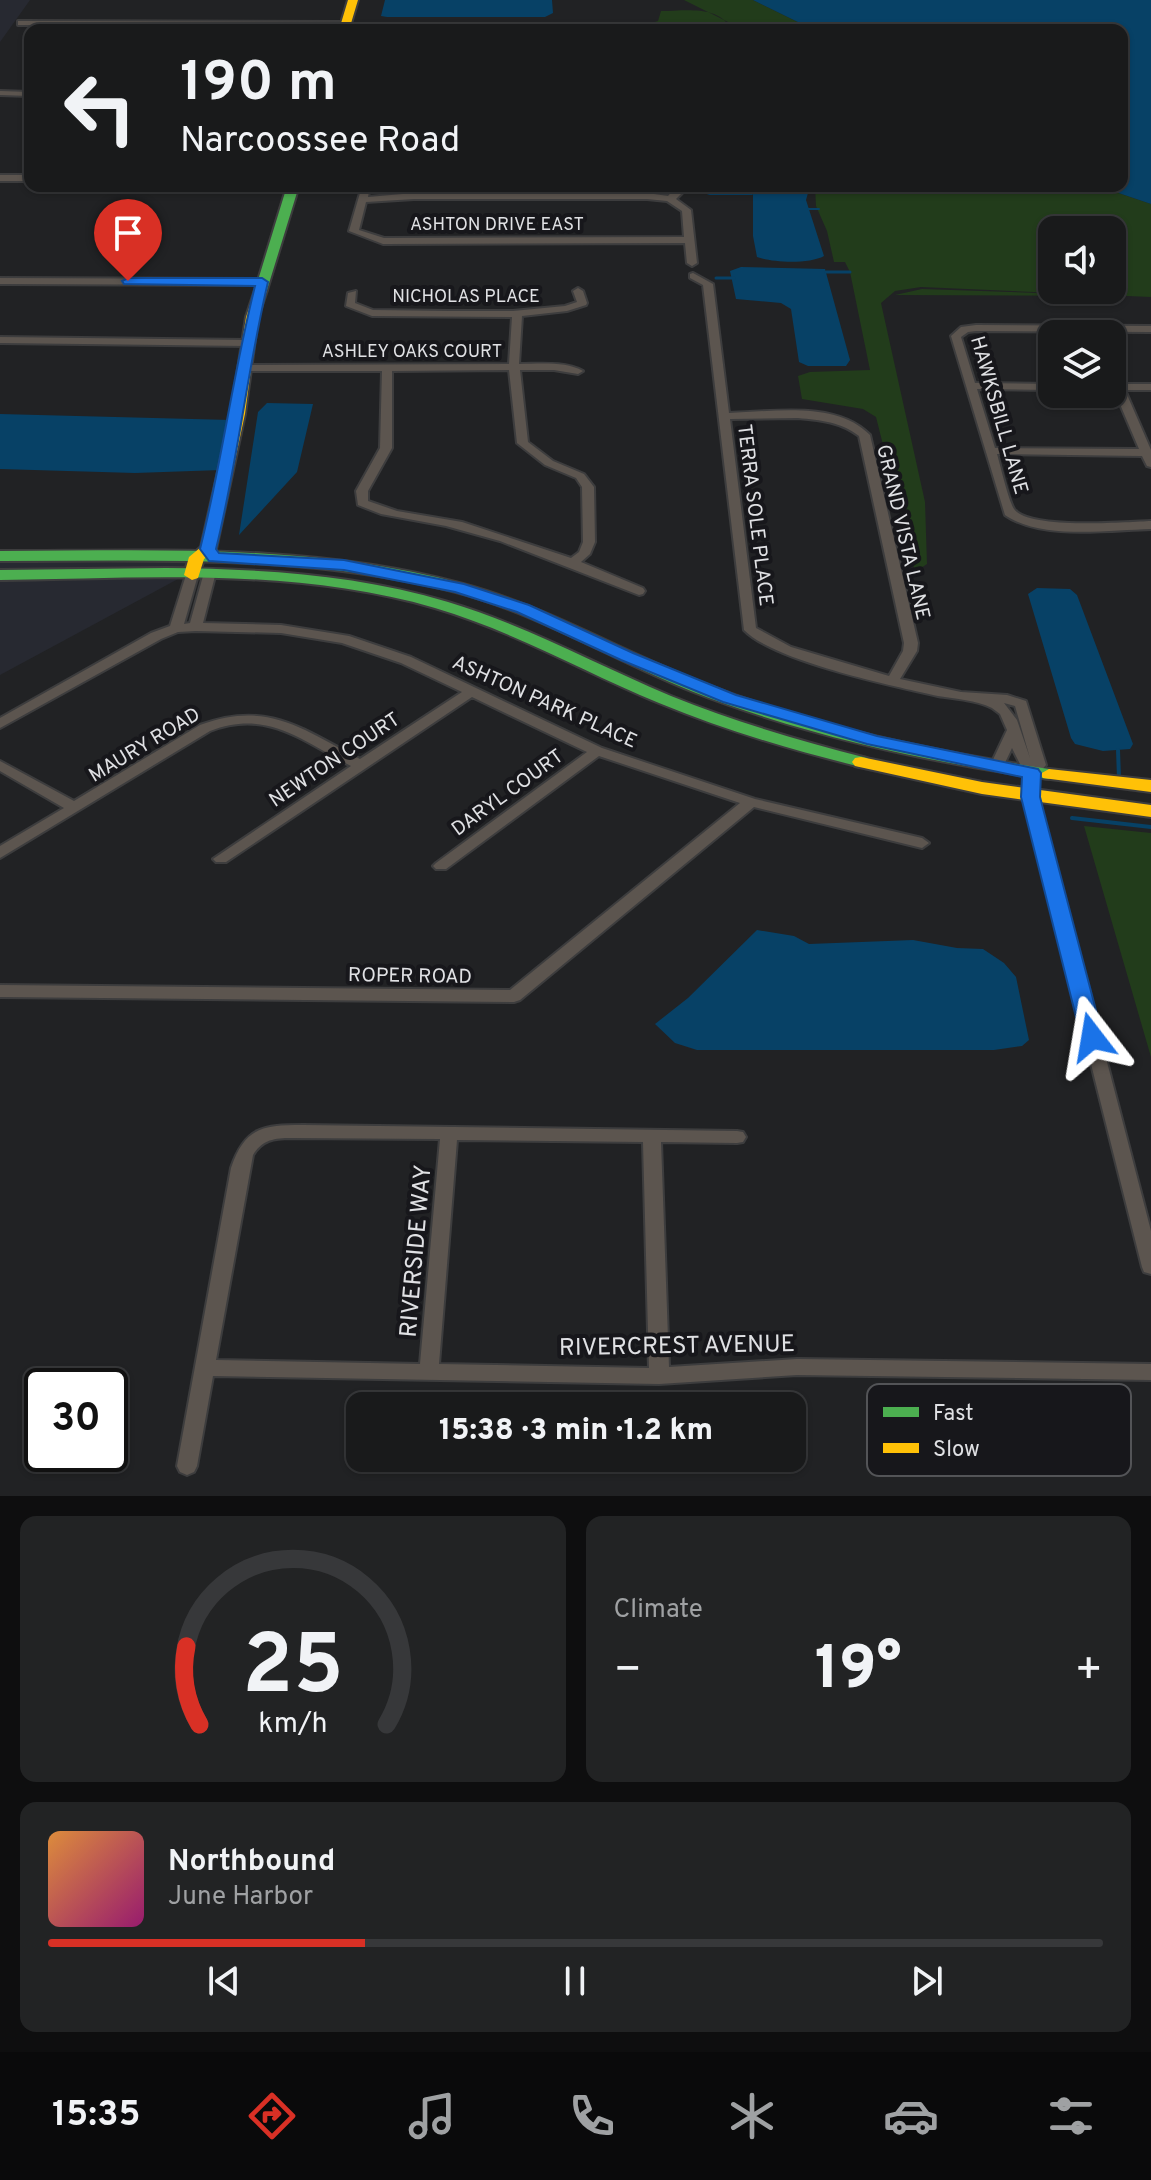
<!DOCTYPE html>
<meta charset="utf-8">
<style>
:root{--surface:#191a1b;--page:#222324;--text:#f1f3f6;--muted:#9fa1a3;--line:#37383a;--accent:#d93025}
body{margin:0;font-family:Overpass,sans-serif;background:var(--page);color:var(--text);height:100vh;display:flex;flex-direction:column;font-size:30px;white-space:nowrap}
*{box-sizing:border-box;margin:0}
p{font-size:26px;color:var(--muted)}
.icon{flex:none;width:44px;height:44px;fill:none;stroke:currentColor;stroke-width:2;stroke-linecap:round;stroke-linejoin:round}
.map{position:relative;height:1496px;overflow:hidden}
.side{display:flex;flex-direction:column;gap:20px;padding:20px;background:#0e0e0f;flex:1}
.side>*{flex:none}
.hud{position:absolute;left:24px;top:24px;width:1104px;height:168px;border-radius:16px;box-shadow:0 2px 6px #0004,0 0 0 2px var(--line);background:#191a1b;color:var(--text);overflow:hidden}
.fabs{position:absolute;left:1038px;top:216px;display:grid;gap:16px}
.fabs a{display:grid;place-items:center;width:88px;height:88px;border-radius:16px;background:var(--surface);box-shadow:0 2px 6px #0004,0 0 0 2px var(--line);font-size:40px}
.speed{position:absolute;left:24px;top:1368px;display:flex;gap:16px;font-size:40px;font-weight:700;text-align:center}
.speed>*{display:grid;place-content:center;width:104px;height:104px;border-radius:50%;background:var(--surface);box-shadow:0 2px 6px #0004,0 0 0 2px var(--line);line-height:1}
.speed .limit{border:4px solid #111;border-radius:12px;background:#fff;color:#111}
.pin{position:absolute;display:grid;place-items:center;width:68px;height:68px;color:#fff;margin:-82px -34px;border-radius:50% 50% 50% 0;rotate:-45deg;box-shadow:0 0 8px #0007}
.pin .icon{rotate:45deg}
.me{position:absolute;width:88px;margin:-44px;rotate:346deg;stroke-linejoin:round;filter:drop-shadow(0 0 6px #0008)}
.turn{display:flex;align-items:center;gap:28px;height:168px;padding:0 24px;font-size:36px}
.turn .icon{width:104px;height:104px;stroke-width:2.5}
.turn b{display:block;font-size:56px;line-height:68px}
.big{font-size:60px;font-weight:800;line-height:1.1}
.side .tile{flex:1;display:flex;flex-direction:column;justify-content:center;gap:12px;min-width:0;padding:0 28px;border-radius:16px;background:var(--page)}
.side .dial{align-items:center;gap:0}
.dial svg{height:208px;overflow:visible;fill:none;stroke:var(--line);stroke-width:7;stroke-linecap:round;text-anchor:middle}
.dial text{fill:var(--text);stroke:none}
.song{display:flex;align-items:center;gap:24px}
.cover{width:96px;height:96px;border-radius:12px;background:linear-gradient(135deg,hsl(30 70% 55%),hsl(320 70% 35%))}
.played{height:8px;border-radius:4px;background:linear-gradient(90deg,var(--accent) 30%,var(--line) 30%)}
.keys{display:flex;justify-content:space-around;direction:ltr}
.heat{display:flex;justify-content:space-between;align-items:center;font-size:44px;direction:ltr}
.side .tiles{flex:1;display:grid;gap:20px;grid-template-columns:1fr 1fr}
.tile:last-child{grid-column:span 2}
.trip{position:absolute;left:346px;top:1392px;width:460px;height:80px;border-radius:16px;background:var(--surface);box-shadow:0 2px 6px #0004,0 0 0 2px var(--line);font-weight:800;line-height:80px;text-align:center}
.tab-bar{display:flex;height:128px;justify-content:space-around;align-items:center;background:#0a0a0b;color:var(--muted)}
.tab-bar .icon{width:56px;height:56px}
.tab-bar .selected{color:var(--accent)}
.tab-bar b{font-size:36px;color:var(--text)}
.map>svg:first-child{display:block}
.built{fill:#272931}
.green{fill:#223c1b;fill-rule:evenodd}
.water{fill:#074166}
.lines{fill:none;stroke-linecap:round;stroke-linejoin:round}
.stream-far2{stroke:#074166;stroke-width:2}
.stream-far1{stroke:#074166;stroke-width:3}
.stream{stroke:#074166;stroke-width:4}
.canal{fill:#074166;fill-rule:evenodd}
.street-casing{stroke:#3d3d3e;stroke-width:4}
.fast-casing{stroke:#3d3d3e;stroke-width:4}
.slow-casing{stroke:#3d3d3e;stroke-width:4}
.street{fill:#5c554f;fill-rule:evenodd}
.fast{fill:#4caf50;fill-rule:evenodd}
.slow{fill:#ffc107;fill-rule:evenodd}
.route{fill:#1a73e8;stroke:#114b97;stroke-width:2}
.labels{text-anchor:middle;stroke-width:8;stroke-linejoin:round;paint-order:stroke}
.far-street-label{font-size:18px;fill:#e0e1e4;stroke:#17171b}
.street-label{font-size:20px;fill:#e0e1e4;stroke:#17171b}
.near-street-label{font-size:24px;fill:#e0e1e4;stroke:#17171b}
.key{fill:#17171b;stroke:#535457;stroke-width:2}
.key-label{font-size:22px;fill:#e0e1e4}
</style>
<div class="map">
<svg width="1151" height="1496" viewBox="0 0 1151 1496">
<rect width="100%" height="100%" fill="#212224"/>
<!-- built -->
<path class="built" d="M0 0H30L0 42Z
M0 560H189L186 572H0Z
M0 578 178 579 0 675Z"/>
<!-- green -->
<path class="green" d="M684 0H753L804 25 806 29 630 30 658 21 661 11C683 11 716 5 729 26L740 28Z
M815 186H1098L1151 204V297L921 287 895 291 881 303 925 502 927 564 915 572 876 417 863 409 802 399 798 376 810 372 870 370 850 272 845 262H834L827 231 816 206ZM1052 230H1112V290H1052Z
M922 289 1125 296 895 295Z
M1084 826 1151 833V1057Z"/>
<!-- water -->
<path class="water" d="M385 0H552L553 13 545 17H387L381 16Z
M753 0H1151V204L1098 186H1122V30H807L804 25Z
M753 186H810L806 200 824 256C810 264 773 263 757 257L753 236Z
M741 267 825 269 850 360 846 366H808L799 362 791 309 781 303 736 299 730 271Z
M267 403 313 404 297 472 239 535 258 412Z
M0 414 231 420 221 470 135 473 0 469Z
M1037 588 1070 589 1077 595 1133 744 1130 749 1103 751 1075 744 1071 738 1028 594Z
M757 930 794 936 809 944 913 940 957 948 983 949 1004 963 1016 977 1029 1040 1022 1046 994 1050H697L675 1043 655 1024 688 998Z"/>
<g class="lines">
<!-- stream-far2 -->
<path class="stream-far2" d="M692 188 710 194H752
M808 209H819"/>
<!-- stream-far1 -->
<path class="stream-far1" d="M826 272H850
M716 278H734"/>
<!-- stream -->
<path class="stream" d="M1118 750 1119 778
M1072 818 1151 827"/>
<!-- canal -->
<path class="canal" d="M349 26 610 28 614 30H351Z"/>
<defs>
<path id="street" d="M21 21 346 22 350 24 346 26 18 25V21Z
M0 91 30 92V96L0 95Z
M0 175H30V181H0Z
M362 186H370L368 197 414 193H647L668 196 677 186H685L684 191 676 199 691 210 697 263 692 266 687 263 685 243 383 244 349 231ZM414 199H647L667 201 682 211 684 237 384 238 359 230 366 202Z
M693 273 713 284 729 413C772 412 836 400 870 435L918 643 917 651 900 679 961 692 1007 695 1026 701 1046 765 1036 776H1026L1012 748 1002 769H992L990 766 1007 730 1000 714 992 708C976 700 956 699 938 696 893 686 774 661 744 630L703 285 690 278V274ZM798 418C821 420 841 422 859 436L904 643 903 651 889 676 791 647 756 628 730 419ZM1004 703 1015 706 1030 758 1017 720Z
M0 278 262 279 267 282 262 285 0 284Z
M578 288 583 291 587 303 586 305 567 311 522 316 519 364C540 364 565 361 583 371L578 374 554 370H520L528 442 553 461 584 474 594 487 595 542 590 554 581 562 643 588 645 591 643 594 639 595 500 541 446 526 381 514 358 505 356 491 380 448 382 371H245L240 368 245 365 509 364 512 317 372 316 346 306 348 293 356 291 355 303 373 310 449 311H513L565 306 577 302 573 291ZM509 370 517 443 545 465 576 478 582 487 583 542 579 552 571 558 462 522 397 511 368 501V491L392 448V371Z
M976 325 1151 326V332L976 331 968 332 961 337 975 383 1052 384V390L977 389 995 448 1139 449 1114 390H1112V369L1116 370 1122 384H1151V390H1125L1151 450V467L1147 466 1142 456 997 454C1001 468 1008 499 1014 509 1028 530 1126 522 1151 521V529C1108 530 1041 540 1005 515L951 336 961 327Z
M0 337 247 340 252 343 247 346 0 343Z
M192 571 198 575 184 624 190 623 203 576 205 573H213L215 576 203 623 281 625 349 636 411 657 602 748 755 799 922 838 929 843 922 848 754 807 520 1000 514 1002 0 997V985L510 990 740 803 599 756 446 869H436L433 866 436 863 587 752 472 697 226 862H216L213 859 351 766C301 740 267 709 210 731L0 858V846L64 808 0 771V761L74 801 200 725C268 700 302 729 360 759L462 692 401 663 342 643 281 633 196 631 178 632 161 639 0 728V718L151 633 170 626 186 575Z
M1031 793 1038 797 1151 1231V1274L1144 1272 1142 1267 1024 797Z
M303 1125 737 1131 743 1132 746 1137 743 1142 737 1143 661 1142 669 1367 797 1359 1151 1364V1380L797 1375 659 1384 213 1376 197 1466 194 1472 187 1475 180 1472 177 1466 231 1168C245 1127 263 1125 303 1125ZM291 1138 440 1139 420 1364 216 1360 253 1155C262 1140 274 1138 291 1138ZM457 1140 643 1142 649 1368 439 1364Z"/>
<path id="fast" d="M287 186H299L267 290 257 293 255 290Z
M0 551C154 551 313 543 463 584 548 607 622 652 703 683 814 727 931 751 1049 769L1058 774 1049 779C927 762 806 736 691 691 611 659 536 612 452 591 304 554 151 561 0 561Z
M166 568C261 569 356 574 448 602 525 625 597 665 671 696 735 722 801 741 867 758L870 762 861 767C792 750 724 730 659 703 584 672 513 631 435 608 294 567 144 578 0 580V570Z"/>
<path id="slow" d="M348 0H358L349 30H339Z
M261 286 267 290 258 317 245 414 216 549 204 559 198 578 192 580 184 575 189 557 201 547 231 414 246 317 255 290Z
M861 757 982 782 1151 805V817L982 794 855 766 852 762 855 758Z
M1049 769 1151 780V792L1043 778 1040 774Z"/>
</defs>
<!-- street casing -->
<use href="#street" class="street-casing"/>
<!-- fast casing -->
<use href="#fast" class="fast-casing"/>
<!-- slow casing -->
<use href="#slow" class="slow-casing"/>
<!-- street -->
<use href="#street" class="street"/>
<!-- fast -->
<use href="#fast" class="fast"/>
<!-- slow -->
<use href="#slow" class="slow"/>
</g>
<!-- route -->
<path class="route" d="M128 278H262L268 282C247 371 238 461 216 549L219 553 344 560 464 584 529 605 633 653 736 695 877 736 1038 769 1041 773 1040 797 1103 1037 1100 1042H1084L1081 1037 1021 797 1022 777 867 744 723 702 621 660 517 612 455 592 344 570 209 561 200 549C222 462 233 373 255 286L124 284 122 281Z"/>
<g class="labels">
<!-- far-street labels -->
<g class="far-street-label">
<text x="497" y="230">ASHTON DRIVE EAST</text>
<text x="466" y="302">NICHOLAS PLACE</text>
<text x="412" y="357">ASHLEY OAKS COURT</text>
</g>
<!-- street labels -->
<g class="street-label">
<text transform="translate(1000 415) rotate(74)" y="7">HAWKSBILL LANE</text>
<text transform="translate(756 515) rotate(83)" y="7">TERRA SOLE PLACE</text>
<text transform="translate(904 532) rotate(77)" y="7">GRAND VISTA LANE</text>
<text transform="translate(545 701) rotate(24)" y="7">ASHTON PARK PLACE</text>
<text transform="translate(144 744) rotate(-31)" y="7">MAURY ROAD</text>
<text transform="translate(334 759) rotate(-34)" y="7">NEWTON COURT</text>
<text transform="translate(507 792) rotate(-36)" y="7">DARYL COURT</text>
<text transform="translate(410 975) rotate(1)" y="7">ROPER ROAD</text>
</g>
<!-- near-street labels -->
<g class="near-street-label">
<text transform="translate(415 1251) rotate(-85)" y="8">RIVERSIDE WAY</text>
<text transform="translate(677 1345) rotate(-1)" y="8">RIVERCREST AVENUE</text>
</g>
</g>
<!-- legend -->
<rect x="867" y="1384" width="264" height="92" rx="12" class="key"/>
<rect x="883" y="1407" width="36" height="10" fill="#4caf50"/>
<rect x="883" y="1443" width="36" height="10" fill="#ffc107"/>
<g class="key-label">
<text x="933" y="1420">Fast</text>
<text x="933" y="1456">Slow</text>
</g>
</svg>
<div class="fabs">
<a><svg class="icon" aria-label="sound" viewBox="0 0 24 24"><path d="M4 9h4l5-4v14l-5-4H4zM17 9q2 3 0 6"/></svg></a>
<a><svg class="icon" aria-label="layers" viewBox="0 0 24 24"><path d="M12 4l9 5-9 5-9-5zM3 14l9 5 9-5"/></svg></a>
</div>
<div class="speed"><div class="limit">30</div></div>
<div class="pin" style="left:128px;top:281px;background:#d93025"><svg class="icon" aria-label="arrive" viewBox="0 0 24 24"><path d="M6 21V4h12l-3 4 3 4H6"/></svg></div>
<svg class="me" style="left:1092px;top:1037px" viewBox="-20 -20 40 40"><path d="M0-17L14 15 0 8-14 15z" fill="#1a73e8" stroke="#fff" stroke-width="4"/></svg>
<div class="trip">15:38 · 3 min · 1.2 km</div>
<div class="hud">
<div class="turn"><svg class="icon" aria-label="left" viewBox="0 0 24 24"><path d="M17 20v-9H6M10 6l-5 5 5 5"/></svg><div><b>190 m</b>Narcoossee Road</div></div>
</div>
</div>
<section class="side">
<div class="tiles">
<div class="tile dial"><svg viewBox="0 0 100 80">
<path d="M14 69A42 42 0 1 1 86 69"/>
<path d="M14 69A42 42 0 0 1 9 39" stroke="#d93025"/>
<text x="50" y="56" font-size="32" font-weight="700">25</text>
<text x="50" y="72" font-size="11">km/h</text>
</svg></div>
<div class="tile"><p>Climate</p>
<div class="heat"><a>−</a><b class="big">19°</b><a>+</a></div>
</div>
<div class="tile">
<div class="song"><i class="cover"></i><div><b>Northbound</b><p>June Harbor</p></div></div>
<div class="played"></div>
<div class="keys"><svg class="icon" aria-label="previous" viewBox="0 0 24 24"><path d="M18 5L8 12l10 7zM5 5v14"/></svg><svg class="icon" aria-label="pause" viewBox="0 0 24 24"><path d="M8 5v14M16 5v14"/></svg><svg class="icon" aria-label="next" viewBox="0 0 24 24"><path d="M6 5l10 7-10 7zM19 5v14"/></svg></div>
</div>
</div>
</section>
<nav class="tab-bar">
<b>15:35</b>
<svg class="icon selected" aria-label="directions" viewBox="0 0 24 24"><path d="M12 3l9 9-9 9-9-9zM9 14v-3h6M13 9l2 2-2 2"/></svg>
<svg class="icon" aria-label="music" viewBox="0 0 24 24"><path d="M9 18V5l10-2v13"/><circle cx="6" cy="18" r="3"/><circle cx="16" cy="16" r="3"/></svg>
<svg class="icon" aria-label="phone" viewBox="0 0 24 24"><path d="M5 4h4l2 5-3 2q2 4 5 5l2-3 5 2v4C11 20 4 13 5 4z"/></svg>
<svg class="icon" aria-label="climate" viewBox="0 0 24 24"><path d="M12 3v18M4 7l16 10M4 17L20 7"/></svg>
<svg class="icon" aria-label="car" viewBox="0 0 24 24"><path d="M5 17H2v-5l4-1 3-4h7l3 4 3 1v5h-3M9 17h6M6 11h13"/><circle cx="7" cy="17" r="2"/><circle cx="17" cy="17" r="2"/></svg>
<svg class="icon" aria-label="filters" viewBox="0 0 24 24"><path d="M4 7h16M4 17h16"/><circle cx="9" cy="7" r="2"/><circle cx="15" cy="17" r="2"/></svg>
</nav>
